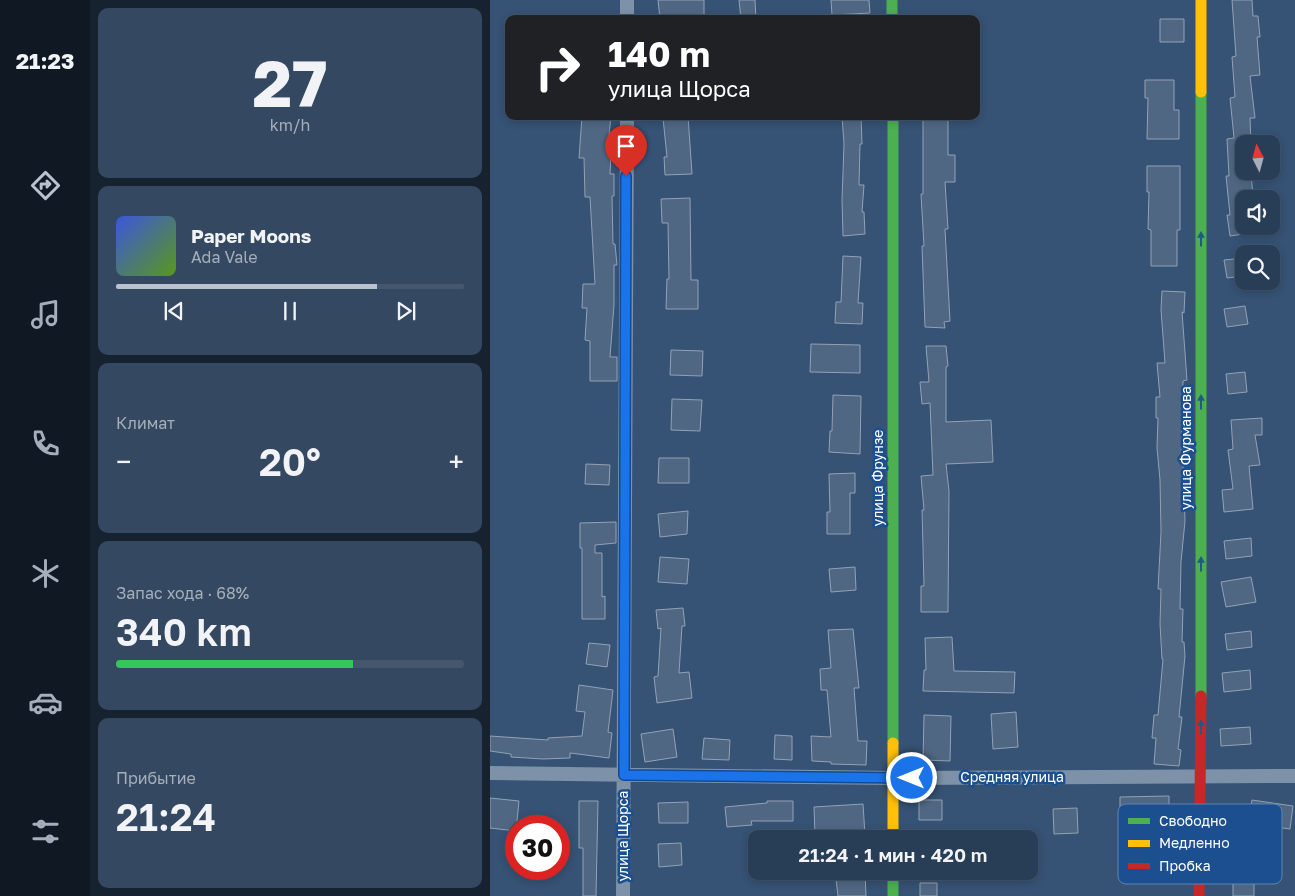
<!DOCTYPE html>
<html lang="ru">
<meta charset="utf-8">
<style>
:root{--surface:#283e57;--page:#344961;--text:#f1f3f6;--muted:#a5aeba;--line:#44576d;--accent:#b9c2ce}
body{margin:0;font-family:"Golos Text",sans-serif;background:var(--page);color:var(--text);height:100vh;display:flex;flex-direction:column;font-size:19px;white-space:nowrap}
*{box-sizing:border-box;margin:0}
p{font-size:16px;color:var(--muted)}
.icon{flex:none;width:28px;height:28px;fill:none;stroke:currentColor;stroke-width:2;stroke-linecap:round;stroke-linejoin:round}
.map{position:relative;flex:1;overflow:hidden}
.details{display:flex;flex-direction:column;gap:8px;padding:8px;background:#162230;width:400px}
.details>*{flex:none}
.guide{position:absolute;left:15px;top:15px;width:475px;height:105px;border-radius:10px;box-shadow:0 2px 8px #0003,0 0 0 1px var(--line);background:#202124;color:#fff;overflow:hidden}
.needle{width:32px;rotate:354deg}
.controls{position:absolute;left:745px;top:135px;display:grid;gap:10px}
.controls a{display:grid;place-items:center;width:45px;height:45px;border-radius:10px;background:var(--surface);box-shadow:0 2px 8px #0003,0 0 0 1px var(--line);font-size:25px}
.speed{position:absolute;left:15px;top:815px;display:flex;gap:10px;font-size:25px;font-weight:700;text-align:center}
.speed>*{display:grid;place-content:center;width:65px;height:65px;border-radius:50%;background:var(--surface);box-shadow:0 2px 8px #0003,0 0 0 1px var(--line);line-height:1}
.speed .limit{border:8px solid #d22;background:#fff;color:#111}
.pin{position:absolute;display:grid;place-items:center;width:42px;height:42px;color:#fff;margin:-51px -21px;border-radius:50% 50% 50% 0;rotate:-45deg;box-shadow:0 0 5px #0007}
.pin .icon{rotate:45deg}
.me{position:absolute;width:55px;margin:-28px;rotate:270deg;stroke-linejoin:round;filter:drop-shadow(0 0 4px #0008)}
.turn{display:flex;align-items:center;gap:18px;height:105px;padding:0 20px;font-size:22px}
.turn .icon{width:65px;height:65px;stroke-width:2.5}
.turn b{display:block;font-size:35px;line-height:42px}
.big{font-size:38px;font-weight:600;line-height:1.1}
.details .widget{flex:1;display:flex;flex-direction:column;justify-content:center;gap:8px;min-width:0;padding:0 18px;border-radius:10px;background:var(--page)}
.details .dial{align-items:center;gap:0}
.dial b{font-size:65px;line-height:1}
.song{display:flex;align-items:center;gap:15px}
.cover{width:60px;height:60px;border-radius:8px;background:linear-gradient(135deg,hsl(230 70% 55%),hsl(90 70% 35%))}
.played{height:5px;border-radius:2px;background:linear-gradient(90deg,var(--accent) 75%,var(--line) 75%)}
.keys{display:flex;justify-content:space-around;direction:ltr}
.heat{display:flex;justify-content:space-between;align-items:center;font-size:28px;direction:ltr}
.charge{height:8px;border-radius:4px;background:linear-gradient(90deg,#34c759 68%,var(--line) 0)}
.trip{position:absolute;left:258px;top:830px;width:290px;height:50px;border-radius:10px;background:var(--surface);box-shadow:0 2px 8px #0003,0 0 0 1px var(--line);font-weight:600;line-height:50px;text-align:center}
main{display:flex;flex:1;min-height:0}
.menu{display:flex;flex-direction:column;width:90px;justify-content:space-around;align-items:center;background:#101923;color:var(--muted)}
.menu .icon{width:35px;height:35px}
.menu .selected{color:var(--accent)}
.menu b{font-size:22px;color:var(--text)}
.map>svg:first-child{display:block}
.building{fill:#506783;stroke:#92a2b6}
.lines{fill:none;stroke-linecap:round;stroke-linejoin:round}
.street{stroke:#7d92a8;stroke-width:14}
.fast{stroke:#4caf50;stroke-width:11}
.slow{stroke:#ffc107;stroke-width:11}
.jam{stroke:#c62828;stroke-width:11}
.oneway{fill:#205989}
.route-casing{stroke:#114b97;stroke-width:12}
.route{stroke:#1a73e8;stroke-width:9}
.labels{text-anchor:middle;stroke-width:5;stroke-linejoin:round;paint-order:stroke}
.street-label{font-size:14px;fill:#fff;stroke:#1b4f8f}
.key{fill:#1b4f8f;stroke:#5f84b1;stroke-width:1}
.key-label{font-size:14px;fill:#fff}
</style>
<main>
<nav class="menu">
<b>21:23</b>
<svg class="icon selected" aria-label="directions" viewBox="0 0 24 24"><path d="M12 3l9 9-9 9-9-9zM9 14v-3h6M13 9l2 2-2 2"/></svg>
<svg class="icon" aria-label="music" viewBox="0 0 24 24"><path d="M9 18V5l10-2v13"/><circle cx="6" cy="18" r="3"/><circle cx="16" cy="16" r="3"/></svg>
<svg class="icon" aria-label="phone" viewBox="0 0 24 24"><path d="M5 4h4l2 5-3 2q2 4 5 5l2-3 5 2v4C11 20 4 13 5 4z"/></svg>
<svg class="icon" aria-label="climate" viewBox="0 0 24 24"><path d="M12 3v18M4 7l16 10M4 17L20 7"/></svg>
<svg class="icon" aria-label="car" viewBox="0 0 24 24"><path d="M5 17H2v-5l4-1 3-4h7l3 4 3 1v5h-3M9 17h6M6 11h13"/><circle cx="7" cy="17" r="2"/><circle cx="17" cy="17" r="2"/></svg>
<svg class="icon" aria-label="filters" viewBox="0 0 24 24"><path d="M4 7h16M4 17h16"/><circle cx="9" cy="7" r="2"/><circle cx="15" cy="17" r="2"/></svg>
</nav>
<section class="details">
<div class="widget dial"><b>27</b><p>km/h</p></div>
<div class="widget">
<div class="song"><i class="cover"></i><div><b>Paper Moons</b><p>Ada Vale</p></div></div>
<div class="played"></div>
<div class="keys"><svg class="icon" aria-label="previous" viewBox="0 0 24 24"><path d="M18 5L8 12l10 7zM5 5v14"/></svg><svg class="icon" aria-label="pause" viewBox="0 0 24 24"><path d="M8 5v14M16 5v14"/></svg><svg class="icon" aria-label="next" viewBox="0 0 24 24"><path d="M6 5l10 7-10 7zM19 5v14"/></svg></div>
</div>
<div class="widget"><p>Климат</p>
<div class="heat"><a>−</a><b class="big">20°</b><a>+</a></div>
</div>
<div class="widget"><p>Запас хода · 68%</p><b class="big">340 km</b><div class="charge"></div></div>
<div class="widget"><p>Прибытие</p><b class="big">21:24</b></div>
</section>
<div class="map">
<svg width="805" height="896" viewBox="0 0 805 896">
<rect width="100%" height="100%" fill="#365274"/>
<!-- building -->
<path class="building" d="M168 0H214V19H170Z
M249 0H265L266 19H251Z
M341 0H379L380 13 342 15Z
M742 0H762L763 16H768L770 37H767L770 75 760 76 765 118H760L761 144H754V174H761L763 195 754 196V234L740 236 737 215H740L736 176H739L737 139 744 138 740 98 745 97 742 57 746 56Z
M670 19H694V42H670Z
M655 80H684V110H689V139H657L658 98H655Z
M92 116H121L119 135H122L120 174H124V196H122L123 244H125L127 265H124V305L120 357H127V381H100V341L95 340 97 308H92L93 284H105L100 197H95L94 158H89Z
M198 116 202 174 175 175 174 157H177L173 118Z
M352 116H371L372 144H370L369 185H374L372 212H374L375 234 353 236 352 200 354 144Z
M433 116H458V155H465V182H455L458 229H455L460 321 454 322 455 328 435 327 432 246H434L431 194H433Z
M657 166H690V230H687V266H661V230L658 229 659 192H657Z
M200 198 201 280H208V309H176L177 279H179L178 223H172L171 199Z
M353 256 371 257 368 303H373L372 324 345 323 346 302H351Z
M754 258V276L737 278 734 260Z
M672 291 695 292 694 313 692 312 697 380 693 381 691 459H693L695 521 691 562 690 609H693L692 642H694L695 656 689 717H692L688 749 691 750 689 766 664 764 666 738H662L664 715H668L673 659H672L670 624 671 589H668L671 532 670 480 667 448 668 418H666V397H670L667 363H675L671 310Z
M755 306 758 324 737 327 734 309Z
M321 344 370 345V373L320 372Z
M436 346H456L458 366 456 367V422L501 420 503 462 456 464 459 491 458 612H431V586H434L432 510H434L431 476 443 475 440 403 432 404 430 382H439Z
M181 350 213 351 212 376 180 375Z
M755 372 757 392 738 394 736 374Z
M343 395 371 396 370 454 339 452 340 431H342Z
M182 399 212 400 210 431 181 430Z
M772 418V435H765L770 465 759 466 763 509 734 512 732 490 743 489 738 450 743 449 741 420Z
M169 458H199V483H168Z
M96 464 120 465 119 485 95 484Z
M365 473V493H360V534H337V512H340L339 474Z
M198 511 197 534 170 537 168 514Z
M126 522V543L105 545V553H112V597L115 596V619H92V548H90V523Z
M761 538 762 556 736 559 734 541Z
M170 557 199 559 197 584 168 582Z
M365 567 366 590 341 592 339 569Z
M761 577 766 602 736 607 731 582Z
M193 608 195 626H192L189 673 199 672 202 698 167 703 164 677 168 676 171 628 168 629 166 610Z
M363 629 369 688H364L368 741H377L376 765 341 764V762L322 761 321 736 341 737 337 690H331L330 669 341 668 338 630Z
M761 631 762 647 737 650 735 634Z
M462 637 464 671 525 672 524 693 433 691 434 670H436L435 638Z
M99 643 120 645 117 667 96 664Z
M760 670 761 689 734 692 732 673Z
M89 685 123 690 118 732 122 733 119 758 80 753V758L53 759 21 757V754L0 751V736L58 740V738L92 736 95 712 86 711Z
M526 712 528 747 503 749 501 714Z
M434 715 461 716 460 761 433 760Z
M760 727 761 744 731 746 730 729Z
M183 729 187 757 155 762 151 734Z
M285 735 302 736V760L284 759Z
M214 738 240 740 239 760 212 759Z
M679 796V844H698V865H666V834L630 835V797Z
M0 798 29 801 26 831 0 828Z
M429 800H452V820H429Z
M762 800 803 806 800 829 758 823Z
M89 801H108L106 896H93V848H89Z
M277 801H303V821H261L262 825 237 827 235 807 277 803Z
M198 802V823H169L168 803Z
M373 804 375 835 325 836 324 807Z
M587 808 588 833 564 834 563 809Z
M191 843 192 865 169 867 168 844Z
M743 849H776V875L764 876V896H743Z
M345 871H375L376 896H348Z
M430 883H447V896H430Z"/>
<g class="lines">
<!-- street -->
<path class="street" d="M137 19V0
M0 773 403 778 805 776
M133 896 137 116"/>
<!-- fast -->
<path class="fast" d="M402 0V19
M711 92V696
M403 116V743
M403 871V896"/>
<!-- slow -->
<path class="slow" d="M711 0V92
M403 743V839"/>
<!-- jam -->
<path class="jam" d="M709 896 711 696"/>
</g>
<!-- one-way arrows -->
<defs><path id="oneway-solid" d="M-6-.8H1V-3.2L6.5 0L1 3.2V.8H-6Z" transform="scale(1.25)"/></defs>
<g class="oneway">
<use href="#oneway-solid" transform="translate(711 239) rotate(-90)"/>
<use href="#oneway-solid" transform="translate(711 402) rotate(-90)"/>
<use href="#oneway-solid" transform="translate(711 564) rotate(-90)"/>
<use href="#oneway-solid" transform="translate(711 727) rotate(-90)"/>
</g>
<g class="lines">
<defs>
<path id="route" d="M136 176 134 775 422 778"/>
</defs>
<!-- route casing -->
<use href="#route" class="route-casing"/>
<!-- route -->
<use href="#route" class="route"/>
</g>
<g class="labels">
<!-- street labels -->
<g class="street-label">
<text transform="translate(696 448) rotate(-90)" y="5">улица Фурманова</text>
<text transform="translate(388 478) rotate(-90)" y="5">улица Фрунзе</text>
<text x="522" y="782">Средняя улица</text>
<text transform="translate(133 836) rotate(-90)" y="5">улица Щорса</text>
</g>
</g>
<!-- legend -->
<rect x="628" y="804" width="164" height="80" rx="8" class="key"/>
<rect x="638" y="818" width="22" height="6" fill="#4caf50"/>
<rect x="638" y="840" width="22" height="7" fill="#ffc107"/>
<rect x="638" y="863" width="22" height="6" fill="#c62828"/>
<g class="key-label">
<text x="669" y="826">Свободно</text>
<text x="669" y="848">Медленно</text>
<text x="669" y="871">Пробка</text>
</g>
</svg>
<div class="controls">
<a><svg class="needle" viewBox="-14 -14 28 28"><path d="M0-13l5 13h-10z" fill="#e53935"/><path d="M0 13l5-13h-10z" fill="#a5aeba"/></svg></a>
<a><svg class="icon" aria-label="sound" viewBox="0 0 24 24"><path d="M4 9h4l5-4v14l-5-4H4zM17 9q2 3 0 6"/></svg></a>
<a><svg class="icon" aria-label="search" viewBox="0 0 24 24"><circle cx="10" cy="10" r="6"/><path d="M15 15l6 6"/></svg></a>
</div>
<div class="speed"><div class="limit">30</div></div>
<div class="pin" style="left:136px;top:176px;background:#d93025"><svg class="icon" aria-label="arrive" viewBox="0 0 24 24"><path d="M6 21V4h12l-3 4 3 4H6"/></svg></div>
<svg class="me" style="left:422px;top:778px" viewBox="-20 -20 40 40"><circle r="17" fill="#1a73e8" stroke="#fff" stroke-width="3"/><path d="M0-11L8 9 0 5-8 9z" fill="#fff"/></svg>
<div class="trip">21:24 · 1 мин · 420 m</div>
<div class="guide">
<div class="turn"><svg class="icon" aria-label="right" viewBox="0 0 24 24"><path d="M7 20v-9h11M14 6l5 5-5 5"/></svg><div><b>140 m</b>улица Щорса</div></div>
</div>
</div>
</main>
